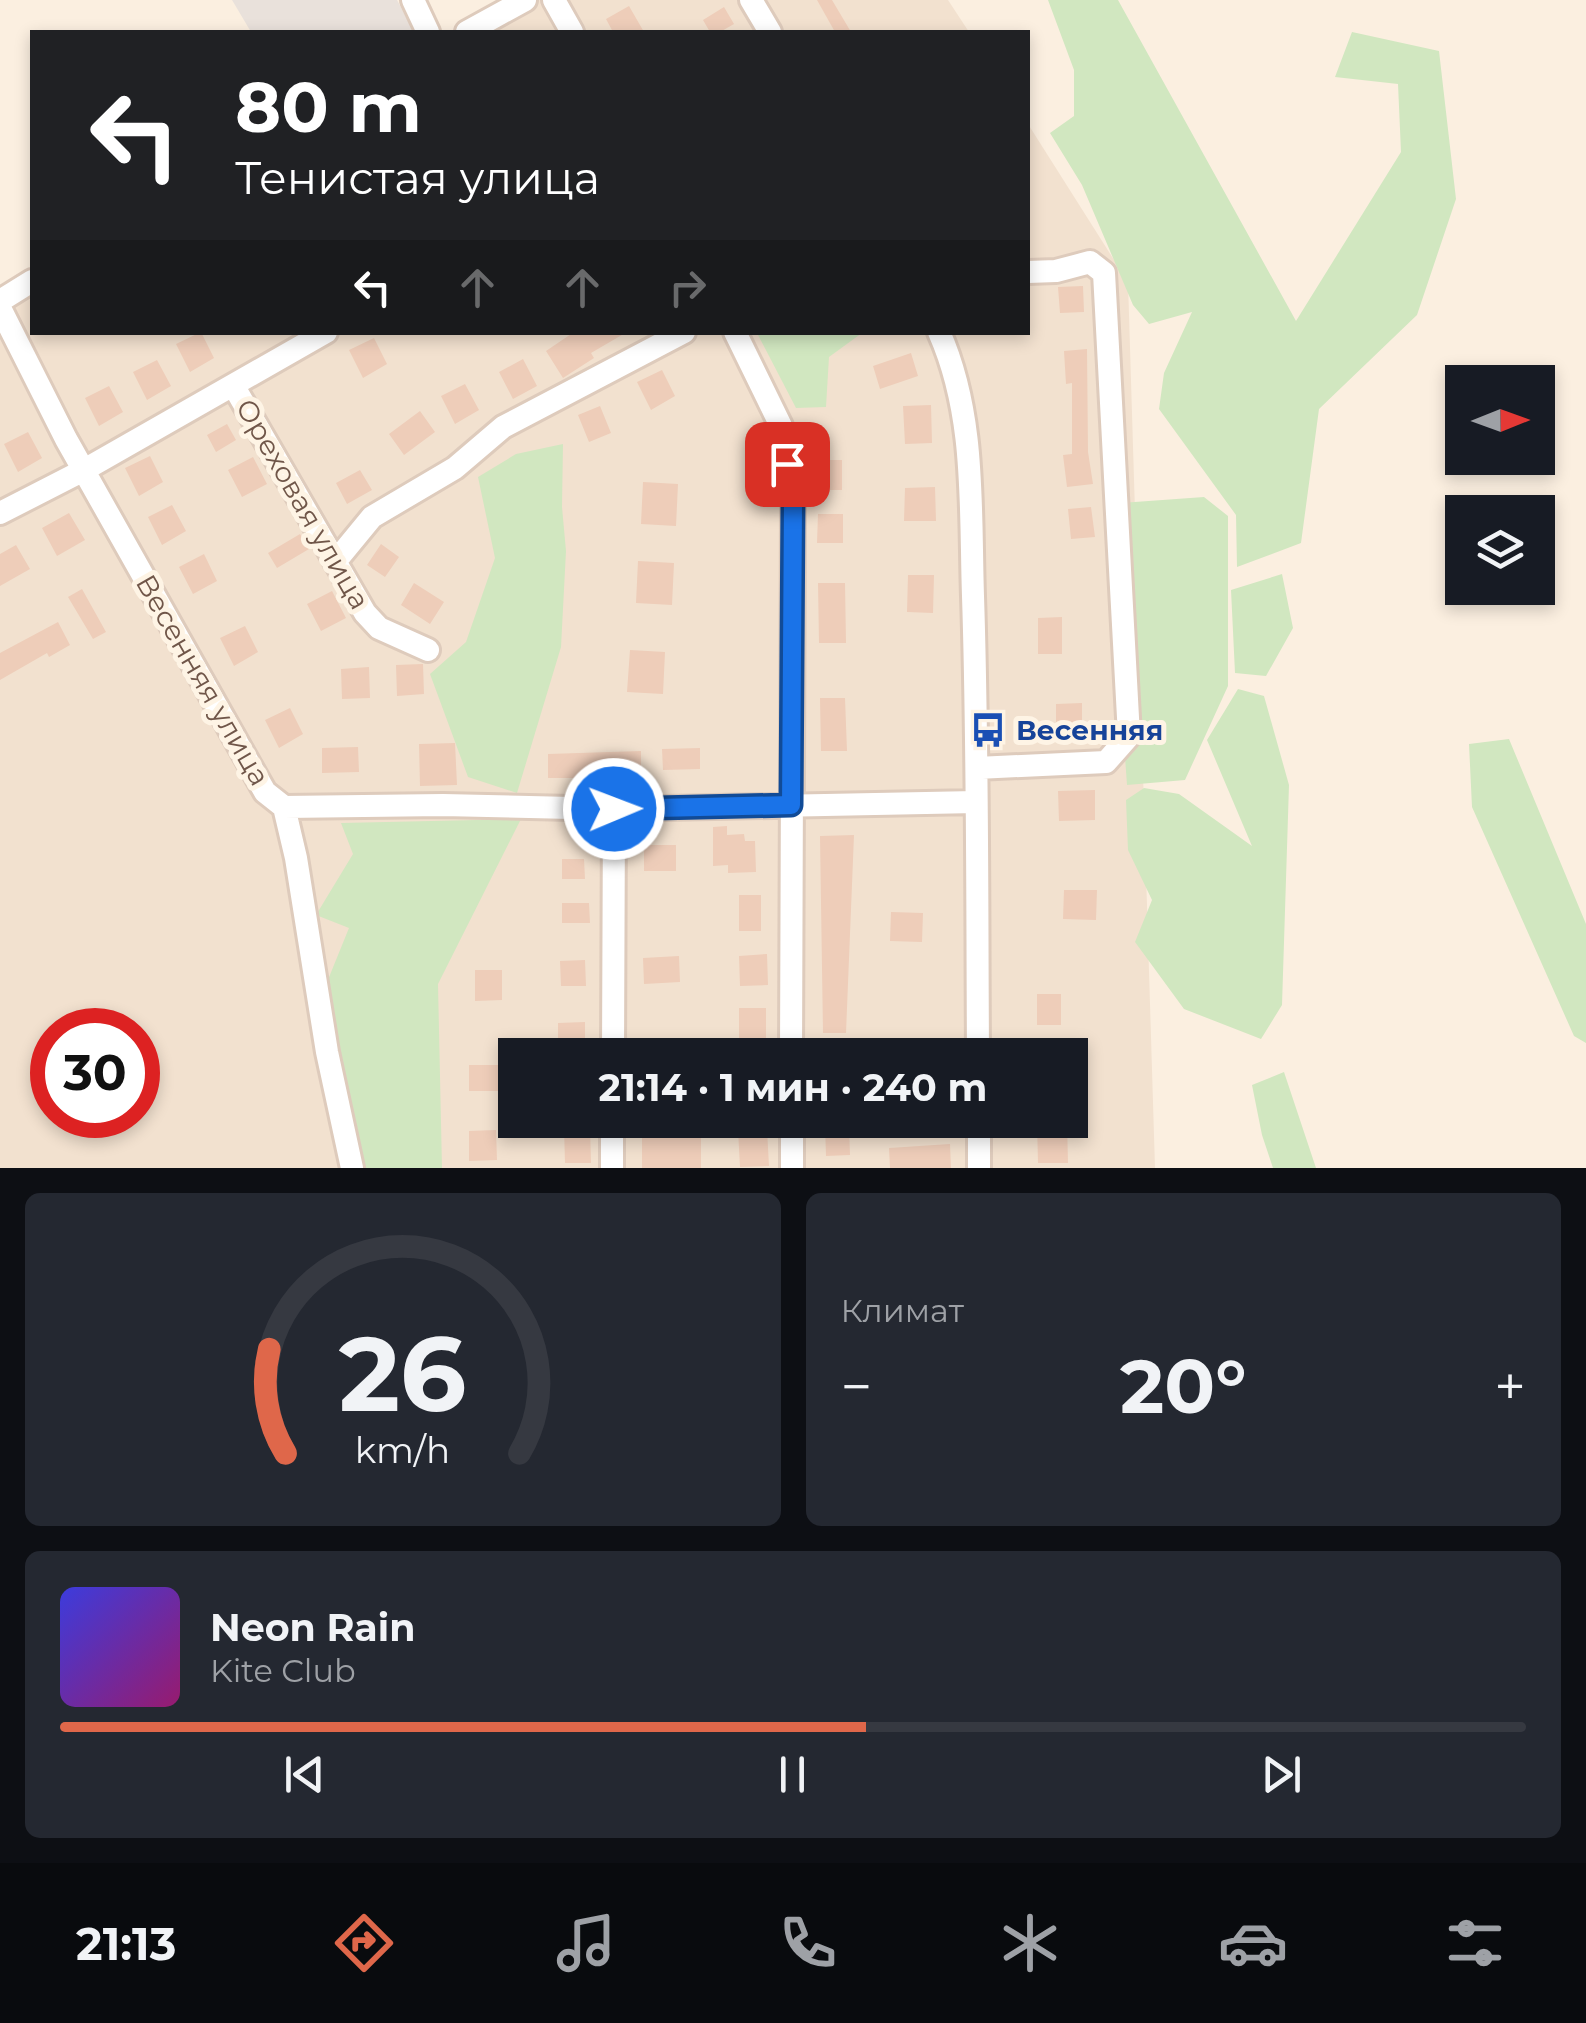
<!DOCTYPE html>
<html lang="ru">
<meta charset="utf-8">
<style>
:root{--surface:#171b24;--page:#242831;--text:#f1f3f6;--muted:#9ea1a6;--line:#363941;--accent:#df674a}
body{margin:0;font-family:Montserrat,sans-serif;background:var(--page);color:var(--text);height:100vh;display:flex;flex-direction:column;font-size:38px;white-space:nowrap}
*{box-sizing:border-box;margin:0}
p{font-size:32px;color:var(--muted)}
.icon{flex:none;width:55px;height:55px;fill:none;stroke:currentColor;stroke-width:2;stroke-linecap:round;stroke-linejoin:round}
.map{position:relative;height:1168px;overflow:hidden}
.sheet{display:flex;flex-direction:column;gap:25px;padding:25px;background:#0d0f14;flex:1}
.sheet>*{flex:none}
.hud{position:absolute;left:30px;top:30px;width:1000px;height:305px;border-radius:0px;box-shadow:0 5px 15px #0003;background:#202124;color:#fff;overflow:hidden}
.needle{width:65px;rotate:89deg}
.fabs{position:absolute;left:1445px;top:365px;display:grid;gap:20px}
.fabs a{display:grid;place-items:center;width:110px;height:110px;border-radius:0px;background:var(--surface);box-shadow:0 5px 15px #0003;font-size:50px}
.speed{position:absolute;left:30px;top:1008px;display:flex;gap:20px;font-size:50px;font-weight:700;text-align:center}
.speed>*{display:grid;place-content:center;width:130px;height:130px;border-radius:50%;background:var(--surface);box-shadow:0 5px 15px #0003;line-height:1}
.speed .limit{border:15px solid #d22;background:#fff;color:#111}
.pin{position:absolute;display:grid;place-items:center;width:85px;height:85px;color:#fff;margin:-42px;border-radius:20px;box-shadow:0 5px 15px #0006}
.me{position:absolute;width:110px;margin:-55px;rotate:89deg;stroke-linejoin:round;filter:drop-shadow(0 0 8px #0008)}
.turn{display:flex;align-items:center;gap:35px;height:210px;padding:0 40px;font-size:45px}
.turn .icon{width:130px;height:130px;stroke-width:2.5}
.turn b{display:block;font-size:70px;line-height:85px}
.lanes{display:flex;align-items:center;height:95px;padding:0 40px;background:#0003;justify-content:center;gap:50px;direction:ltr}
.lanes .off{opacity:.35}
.big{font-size:75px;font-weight:700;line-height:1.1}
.sheet .card{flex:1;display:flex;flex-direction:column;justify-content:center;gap:15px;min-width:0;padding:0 35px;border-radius:15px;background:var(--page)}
.sheet .dial{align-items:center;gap:0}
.dial svg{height:260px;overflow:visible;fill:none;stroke:var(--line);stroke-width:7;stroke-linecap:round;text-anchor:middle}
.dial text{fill:var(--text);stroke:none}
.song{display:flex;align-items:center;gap:30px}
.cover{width:120px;height:120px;border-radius:15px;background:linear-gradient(135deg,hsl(240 70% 55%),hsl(320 70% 35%))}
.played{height:10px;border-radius:5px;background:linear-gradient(90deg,var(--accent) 55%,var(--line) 55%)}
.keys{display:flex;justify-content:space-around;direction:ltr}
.heat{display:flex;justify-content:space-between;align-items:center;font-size:55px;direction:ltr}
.sheet .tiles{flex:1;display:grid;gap:25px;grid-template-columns:1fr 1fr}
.card:last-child{grid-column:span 2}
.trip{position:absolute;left:498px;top:1038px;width:590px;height:100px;border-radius:0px;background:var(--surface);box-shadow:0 5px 15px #0003;font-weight:700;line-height:100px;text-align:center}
.tabs{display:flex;height:160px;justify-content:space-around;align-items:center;background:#090b0e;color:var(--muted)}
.tabs .icon{width:70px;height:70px}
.tabs .current{color:var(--accent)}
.tabs b{font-size:45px;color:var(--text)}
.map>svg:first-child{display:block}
.residential{fill:#f2e1cf;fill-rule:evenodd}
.industrial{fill:#e9e1db}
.green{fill:#d1e7c0}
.building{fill:#eecdb9}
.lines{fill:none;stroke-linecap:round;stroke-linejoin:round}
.minor-casing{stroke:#decbbc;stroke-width:28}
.minor{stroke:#fff;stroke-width:22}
.route-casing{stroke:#114b97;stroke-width:25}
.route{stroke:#1a73e8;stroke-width:18}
.labels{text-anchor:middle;stroke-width:10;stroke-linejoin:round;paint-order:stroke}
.street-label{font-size:28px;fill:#705649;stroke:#fef4e5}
.transit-label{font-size:28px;font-weight:bold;fill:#164399;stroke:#fef4e5;text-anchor:start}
</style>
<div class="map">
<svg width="1586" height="1168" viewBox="0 0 1586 1168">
<rect width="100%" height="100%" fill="#fbefe0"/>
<!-- residential -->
<path class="residential" d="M528 0H948L969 32H469Z
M1028 124 1128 282 1155 1168H0V293L32 275V332H1028ZM52 1030H138V1115H52ZM515 1055H1070V1120H515Z"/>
<!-- industrial -->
<path class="industrial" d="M232 0H397L414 32H251Z"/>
<!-- green -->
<path class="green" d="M1048 0H1118L1296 321 1401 152 1398 84 1335 77 1352 32 1439 51 1456 199 1417 315 1319 409 1301 543 1237 567 1236 515 1159 409 1164 373 1192 312 1149 324 1133 305 1082 185 1050 133 1074 116V70Z
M757 333H862L829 357 826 407 796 408Z
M563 444 562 507 566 551 561 647 517 793 468 777 430 674 466 642 495 558 478 477 516 454Z
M1204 497 1228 516V686L1185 780 1127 785 1107 504Z
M1282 574 1293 628 1266 676 1235 673 1231 590Z
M1238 689 1264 696 1289 785 1282 1005 1261 1039 1184 1009 1135 942 1152 900 1128 850 1126 800 1144 788 1179 794 1252 846 1207 740Z
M1509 739 1586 924V1043L1574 1036 1472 807 1469 744Z
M521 819 438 984 442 1168H366L355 1155 323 992 349 928 316 915 353 854 341 823Z
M1284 1072 1316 1168H1273L1262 1135 1252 1085Z"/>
<!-- building -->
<path class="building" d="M817 0H832L851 32H835Z
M629 6 644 32H613L606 19Z
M724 7 734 24 720 32H710L703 20Z
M1083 286 1084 312 1060 313 1058 287Z
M201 332 214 358 190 372 176 344Z
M574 332H627L591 353 594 358 563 378 546 351Z
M374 338 387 364 363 378 349 350Z
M1087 349 1088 452 1093 484 1067 487 1063 455 1072 454V383L1066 384 1064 351Z
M911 353 918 376 880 389 873 366Z
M523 359 537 386 513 399 499 372Z
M157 360 171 386 147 400 133 372Z
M662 370 675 396 651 410 637 382Z
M465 384 479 410 455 424 441 396Z
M109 386 123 412 99 426 85 398Z
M931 405 932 443 905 444 903 406Z
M600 406 611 433 589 442 578 415Z
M420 411 435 432 404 455 389 434Z
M227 424 236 440 216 452 207 435Z
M28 432 42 458 18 472 4 444Z
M150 456 163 482 139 496 125 468Z
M253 457 267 484 242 497 228 470Z
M817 460H842V490H817Z
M360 470 372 490 347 504 336 483Z
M643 482 678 484 676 526 641 524Z
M935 487 936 521H904L905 488Z
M172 505 186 531 162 545 148 517Z
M1091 507 1095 537 1071 539 1068 509Z
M69 513 85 540 57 556 42 528Z
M818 514H843V543H817Z
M300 534 309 549 277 568 268 553Z
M381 544 399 557 385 577 367 565Z
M16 545 30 569 0 586V554Z
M204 554 217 581 193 594 179 567Z
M638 561 674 563 672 605 636 603Z
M908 575H934L933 613 907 612Z
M414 583 444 602 430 624 401 605Z
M818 583H845L846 643H819Z
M82 589 106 632 93 639 68 597Z
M332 591 346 618 321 631 307 604Z
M1062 617V654H1038V618Z
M58 622 70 645 49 657 47 653 0 680V653Z
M245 626 258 652 234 666 220 638Z
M630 650 665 652 663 694 627 692Z
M423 664 424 694 397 696 396 665Z
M369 667 370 698 342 699 341 669Z
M820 698H845L847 751H821Z
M1082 703V737L1056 738V704Z
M290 708 303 734 279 748 265 720Z
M455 743 457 785 420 786 419 744Z
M358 747 359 772 322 773V748Z
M700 748V769L663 770 662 749Z
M641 751V772L587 773V778H548V754Z
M1095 790V820L1059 821 1058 791Z
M727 826V835L744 834 745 841H755L756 872 728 873V865L713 866V827Z
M854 835 846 1033H823L820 836Z
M644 845H676V871H644Z
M562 859H584L585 879H562Z
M1064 890H1097L1096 920 1063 919Z
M739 895H761V931H739Z
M562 903H589L590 923H562Z
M891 912 923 913 922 942 890 941Z
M767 954 768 985 740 986 739 956Z
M679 956 680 982 644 984 643 958Z
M585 960 586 986H561L560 961Z
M475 970H502V1000L475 1001Z
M1037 994H1061V1025H1037Z
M739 1008H766V1039H739Z
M585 1022V1042L558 1043V1023Z
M469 1065H499L500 1091H469Z
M1067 1121 1068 1163H1038L1037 1122Z
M825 1125H849L850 1155 826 1156Z
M590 1127 591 1163H565L564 1128Z
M678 1129H701V1168H642V1138H678Z
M767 1129 769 1166 740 1167 738 1130Z
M496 1130 497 1160 469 1161V1131Z
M950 1144 951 1168H890L889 1148Z"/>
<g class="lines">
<defs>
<path id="minor" d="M413 0 428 32
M554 0 572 32
M751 0 770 32
M467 32 525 0
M0 301 32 281
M0 308 66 439 265 792 284 807 443 805 614 809 976 802
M735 332 781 426 793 501 791 1055
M939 332C976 415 970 507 973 596 978 749 977 902 978 1055
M233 385 365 613 379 628 428 650
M0 513 84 470 326 332
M335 562 372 517 455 468 503 427 684 332
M977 768 1106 762 1129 736 1104 273 1090 262 1056 271 1028 272
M284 807 296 858 327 1052 352 1168
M613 1055 614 809
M792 1120V1168
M979 1120V1168
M612 1168V1120"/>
</defs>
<!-- minor casing -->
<use href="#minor" class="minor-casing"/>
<!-- minor -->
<use href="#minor" class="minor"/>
</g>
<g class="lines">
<defs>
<path id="route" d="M614 809 791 805 793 501 787 464"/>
</defs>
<!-- route casing -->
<use href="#route" class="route-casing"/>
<!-- route -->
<use href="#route" class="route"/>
</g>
<!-- icons -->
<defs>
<symbol id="bus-bare" viewBox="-9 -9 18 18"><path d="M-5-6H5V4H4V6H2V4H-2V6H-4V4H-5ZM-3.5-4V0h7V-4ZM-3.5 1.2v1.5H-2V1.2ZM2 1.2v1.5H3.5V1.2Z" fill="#1a4fb4" stroke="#fef4e5" stroke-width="2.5" paint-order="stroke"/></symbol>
</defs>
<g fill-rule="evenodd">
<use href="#bus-bare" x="963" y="705" width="50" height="50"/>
</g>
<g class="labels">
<!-- street labels -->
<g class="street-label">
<text transform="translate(303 504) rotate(60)" y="10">Ореховая улица</text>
<text transform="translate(203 680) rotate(60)" y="10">Весенняя улица</text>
</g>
<!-- transit labels -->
<g class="transit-label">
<text x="1016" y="740">Весенняя</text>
</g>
</g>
</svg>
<div class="fabs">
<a><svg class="needle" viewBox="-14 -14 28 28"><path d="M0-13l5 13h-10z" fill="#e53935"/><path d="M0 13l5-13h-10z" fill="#9ea1a6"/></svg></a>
<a><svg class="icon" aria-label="layers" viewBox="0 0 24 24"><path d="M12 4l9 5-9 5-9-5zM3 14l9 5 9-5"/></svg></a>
</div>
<div class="speed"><div class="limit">30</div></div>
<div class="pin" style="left:787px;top:464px;background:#d93025"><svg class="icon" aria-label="arrive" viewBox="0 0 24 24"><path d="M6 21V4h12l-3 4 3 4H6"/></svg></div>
<svg class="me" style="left:614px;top:809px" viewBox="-20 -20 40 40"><circle r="17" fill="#1a73e8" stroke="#fff" stroke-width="3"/><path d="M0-11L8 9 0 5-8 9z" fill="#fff"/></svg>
<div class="trip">21:14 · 1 мин · 240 m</div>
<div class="hud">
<div class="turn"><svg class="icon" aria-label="left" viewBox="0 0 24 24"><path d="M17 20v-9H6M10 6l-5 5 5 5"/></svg><div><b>80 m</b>Тенистая улица</div></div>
<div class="lanes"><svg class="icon" aria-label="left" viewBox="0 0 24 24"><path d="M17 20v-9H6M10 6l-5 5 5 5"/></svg><svg class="icon off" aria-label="ahead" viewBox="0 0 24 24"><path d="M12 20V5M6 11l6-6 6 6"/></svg><svg class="icon off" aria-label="ahead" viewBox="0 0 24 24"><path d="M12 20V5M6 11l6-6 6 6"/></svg><svg class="icon off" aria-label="right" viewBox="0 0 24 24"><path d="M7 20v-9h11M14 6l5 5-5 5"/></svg></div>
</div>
</div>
<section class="sheet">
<div class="tiles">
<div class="card dial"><svg viewBox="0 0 100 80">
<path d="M14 69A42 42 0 1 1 86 69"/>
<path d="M14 69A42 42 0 0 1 9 37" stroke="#df674a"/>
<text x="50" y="56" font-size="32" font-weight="700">26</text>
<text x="50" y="72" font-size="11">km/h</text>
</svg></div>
<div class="card"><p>Климат</p>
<div class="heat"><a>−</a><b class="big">20°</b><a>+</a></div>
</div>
<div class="card">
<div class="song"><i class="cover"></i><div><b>Neon Rain</b><p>Kite Club</p></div></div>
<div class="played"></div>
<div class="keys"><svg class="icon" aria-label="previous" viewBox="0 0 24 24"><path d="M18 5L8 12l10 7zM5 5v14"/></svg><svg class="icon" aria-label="pause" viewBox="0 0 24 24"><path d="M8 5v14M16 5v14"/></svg><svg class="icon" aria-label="next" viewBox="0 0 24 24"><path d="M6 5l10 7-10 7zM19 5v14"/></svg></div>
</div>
</div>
</section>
<nav class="tabs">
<b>21:13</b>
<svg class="icon current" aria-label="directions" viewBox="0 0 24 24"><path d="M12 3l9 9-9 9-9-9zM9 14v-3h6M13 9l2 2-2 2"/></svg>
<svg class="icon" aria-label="music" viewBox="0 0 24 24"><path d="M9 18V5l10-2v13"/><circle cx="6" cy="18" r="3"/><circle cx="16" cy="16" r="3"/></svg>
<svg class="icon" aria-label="phone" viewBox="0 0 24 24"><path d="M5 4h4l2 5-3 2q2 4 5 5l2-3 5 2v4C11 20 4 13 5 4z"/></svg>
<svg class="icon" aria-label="climate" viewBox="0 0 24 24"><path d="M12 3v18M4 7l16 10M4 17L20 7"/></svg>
<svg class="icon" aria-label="car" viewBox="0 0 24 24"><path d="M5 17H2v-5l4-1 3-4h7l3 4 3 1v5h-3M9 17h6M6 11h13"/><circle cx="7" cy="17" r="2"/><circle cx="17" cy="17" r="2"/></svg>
<svg class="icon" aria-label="filters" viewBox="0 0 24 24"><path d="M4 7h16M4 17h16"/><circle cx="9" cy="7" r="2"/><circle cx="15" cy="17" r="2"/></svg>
</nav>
